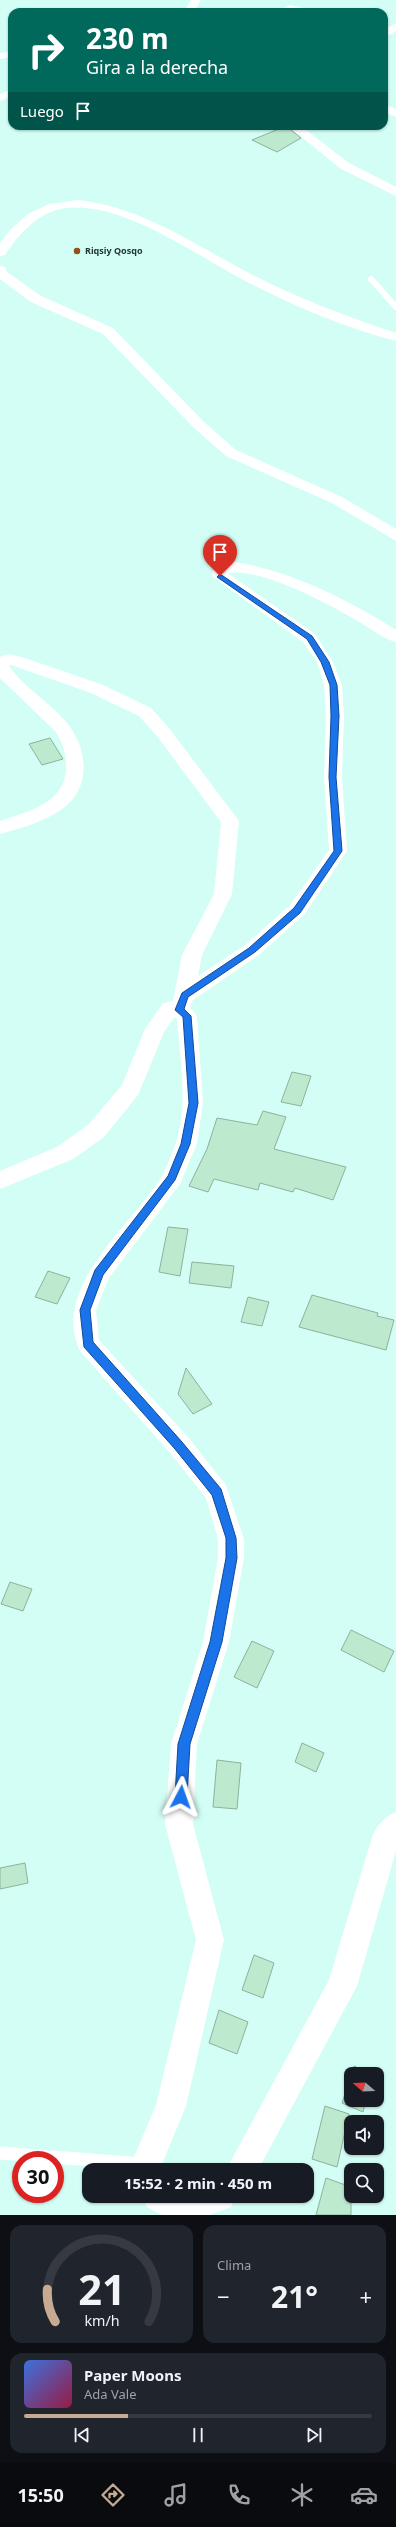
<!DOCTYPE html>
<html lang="es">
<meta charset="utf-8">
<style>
:root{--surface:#171b24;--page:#20242c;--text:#f1f3f6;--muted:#9ea1a6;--line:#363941;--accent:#c6ab92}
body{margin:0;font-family:"Noto Sans",sans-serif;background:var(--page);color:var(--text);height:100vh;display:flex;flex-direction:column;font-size:15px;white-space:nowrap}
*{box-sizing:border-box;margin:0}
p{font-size:13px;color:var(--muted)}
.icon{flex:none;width:22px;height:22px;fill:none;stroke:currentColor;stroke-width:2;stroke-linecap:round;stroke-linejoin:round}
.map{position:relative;height:2215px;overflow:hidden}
.panel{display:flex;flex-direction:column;gap:10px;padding:10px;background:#0d0f14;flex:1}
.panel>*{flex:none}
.hud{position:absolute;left:8px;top:8px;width:380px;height:122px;border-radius:12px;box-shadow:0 1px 3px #0004;background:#00695c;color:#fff;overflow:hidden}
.needle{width:26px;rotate:289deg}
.controls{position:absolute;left:344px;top:2067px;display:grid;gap:8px}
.controls a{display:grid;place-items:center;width:40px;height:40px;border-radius:8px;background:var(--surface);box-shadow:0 1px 3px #0004;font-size:20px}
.speed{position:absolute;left:12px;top:2151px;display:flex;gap:8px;font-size:20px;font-weight:700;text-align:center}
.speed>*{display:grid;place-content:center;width:52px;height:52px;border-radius:50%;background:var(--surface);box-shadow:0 1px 3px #0004;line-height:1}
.speed .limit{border:6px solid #d22;background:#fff;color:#111}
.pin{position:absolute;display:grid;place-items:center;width:34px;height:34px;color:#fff;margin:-41px -17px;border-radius:50% 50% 50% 0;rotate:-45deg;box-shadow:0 0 4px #0007}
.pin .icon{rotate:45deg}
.me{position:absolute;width:44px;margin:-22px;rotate:4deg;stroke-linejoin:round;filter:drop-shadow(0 0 3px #0008)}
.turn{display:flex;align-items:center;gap:14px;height:84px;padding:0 12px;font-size:18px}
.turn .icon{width:52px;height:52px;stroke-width:2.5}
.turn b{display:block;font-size:28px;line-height:34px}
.then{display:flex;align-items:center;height:38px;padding:0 12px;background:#0003;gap:8px;font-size:15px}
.big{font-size:30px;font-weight:700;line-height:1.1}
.panel .widget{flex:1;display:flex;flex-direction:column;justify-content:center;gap:6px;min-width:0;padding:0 14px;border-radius:12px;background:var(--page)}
.panel .dial{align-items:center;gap:0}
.dial svg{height:104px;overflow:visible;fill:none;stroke:var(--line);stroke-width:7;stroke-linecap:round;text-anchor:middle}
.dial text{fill:var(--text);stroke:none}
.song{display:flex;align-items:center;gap:12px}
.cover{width:48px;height:48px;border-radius:6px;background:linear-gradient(135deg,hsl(220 70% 55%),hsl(340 70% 35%))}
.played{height:4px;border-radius:2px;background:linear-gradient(90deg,var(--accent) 30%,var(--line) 30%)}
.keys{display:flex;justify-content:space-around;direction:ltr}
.heat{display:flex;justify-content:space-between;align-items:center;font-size:22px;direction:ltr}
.panel .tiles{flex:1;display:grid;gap:10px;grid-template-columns:1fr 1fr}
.widget:last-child{grid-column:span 2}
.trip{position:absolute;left:82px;top:2163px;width:232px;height:40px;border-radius:12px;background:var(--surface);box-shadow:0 1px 3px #0004;font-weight:700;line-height:40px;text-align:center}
.tab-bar{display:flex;height:64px;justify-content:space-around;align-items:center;background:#090b0e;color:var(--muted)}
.tab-bar .icon{width:28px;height:28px}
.tab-bar .selected{color:var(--accent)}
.tab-bar b{font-size:18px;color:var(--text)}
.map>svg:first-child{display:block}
.building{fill:#bde9ce;stroke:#8fb19c}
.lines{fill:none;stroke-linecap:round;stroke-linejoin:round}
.lane-far1{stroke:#fff;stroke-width:6}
.lane{stroke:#fff;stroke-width:13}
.street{fill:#fff;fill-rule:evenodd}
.route{fill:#1a73e8;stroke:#114b97}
.poi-dot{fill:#915218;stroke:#d2fef6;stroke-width:1.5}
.labels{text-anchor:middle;stroke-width:3.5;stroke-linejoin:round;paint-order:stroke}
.far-poi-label{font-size:9px;font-weight:bold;fill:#253734;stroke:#d2fef6;text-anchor:start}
</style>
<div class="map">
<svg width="396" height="2215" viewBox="0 0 396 2215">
<rect width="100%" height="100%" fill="#d2fef6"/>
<!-- building -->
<path class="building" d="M286 126 301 138 277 152 252 140Z
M50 738 63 759 42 765 29 744Z
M292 1072 311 1076 301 1106 281 1102Z
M263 1111 286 1117 274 1149 346 1167 333 1200 295 1188 293 1192 260 1183 258 1190 214 1179 208 1192 189 1186 207 1149 217 1118 257 1125Z
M168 1227 188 1229 180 1276 159 1272Z
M192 1262 234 1266 231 1288 189 1283Z
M48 1271 70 1278 57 1304 35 1297Z
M312 1295 378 1313 377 1316 394 1320 386 1350 299 1327Z
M248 1297 269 1302 262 1326 241 1322Z
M186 1368 212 1404 193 1414 178 1394Z
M10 1582 32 1589 23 1611 1 1604Z
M351 1630 394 1651 384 1672 341 1650Z
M252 1641 274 1651 257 1688 234 1677Z
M302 1743 324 1753 316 1772 295 1762Z
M217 1760 241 1763 237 1809 213 1807Z
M25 1863 28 1883 0 1889V1868Z
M254 1955 274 1963 263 1998 242 1990Z
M219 2010 248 2022 237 2054 209 2043Z
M354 2066 372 2074H351Z
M351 2075V2100H366L363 2112 342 2103Z
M325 2106 349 2114 337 2167 312 2159Z
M326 2178 351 2187V2215H316Z"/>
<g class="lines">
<!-- lane-far1 -->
<path class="lane-far1" d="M371 279 396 307"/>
<!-- lane -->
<path class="lane" d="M0 2153 144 2164"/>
<!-- street -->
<path class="street" d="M191 0H201L194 12H184Z
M290 5 314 10 315 12H274Z
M396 23V31L384 38V30Z
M12 51V57L0 59V53Z
M12 89V96L0 101V94Z
M384 104 396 109V117L384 112Z
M288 126H301L349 163 396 187V196L341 169Z
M78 200C143 207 198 247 255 276 300 299 348 317 396 333V341C345 328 294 306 247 282 197 256 124 201 65 208 38 212 19 234 5 255L0 256V243L11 229 28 214 49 204Z
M0 266 5 267 7 272 41 296 113 328 204 422 236 450 342 497 396 529V541L332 503 226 456 194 428 103 334 31 302 0 279Z
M236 562C293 572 347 599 396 630V642C382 639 369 627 356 620 326 603 262 568 228 573L315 634 333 662 342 685 344 716 342 777 347 851 304 915 259 955 193 1000 190 1007 197 1016 203 1103 197 1144 180 1184 109 1278 96 1310 99 1340 188 1437 226 1485 244 1539V1558L229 1642 197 1744 193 1824 224 1940 186 2106 162 2164 163 2170H133L131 2164 156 2105 196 1940 165 1824 171 1744 203 1642 218 1558V1539L206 1498 170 1453 80 1351C49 1286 135 1223 163 1174 168 1165 171 1155 175 1145 189 1106 180 1060 177 1019L175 1017 164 1032 138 1095 104 1137 73 1159 0 1189V1171L57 1147 88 1125 122 1085 145 1029 163 1003 173 1001 182 955 214 894 221 822 157 736 139 716 91 693 11 665 9 666C25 689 50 702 67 723 88 749 92 788 62 809 44 822 21 828 0 834V821C27 812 66 803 66 768 66 753 63 743 55 731L0 678V657L9 654 25 658 103 685 151 708 169 728 236 817 239 821 232 894 202 955 198 976 245 945 290 905 329 850 324 777 326 716 324 685 317 662 303 642 212 576 214 566Z
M396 1812V1851L357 1986 258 2170H226L329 1980 372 1837C377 1825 384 1817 396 1812Z
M142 2196H236L231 2207 210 2215H162L147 2207Z"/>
</g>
<!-- route -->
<path class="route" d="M220 574 312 636 329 662 337 685 339 716 336 777 342 851 300 913 255 952 188 997 184 1009 191 1016 198 1103 190 1144 175 1180 103 1275 90 1310 93 1342 182 1442 221 1489 236 1538 237 1558 222 1642 190 1744 187 1797 181 1803 175 1797 178 1744 210 1642 226 1558V1538L212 1495 175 1449 84 1347 80 1310 95 1270 168 1176 181 1144 189 1103 183 1017 175 1010 182 993 249 948 294 908 334 851 329 777 331 716 330 685 321 662 307 639 217 577Z"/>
<!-- markers -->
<circle class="poi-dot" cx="77" cy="251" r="4"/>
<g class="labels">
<!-- far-poi labels -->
<g class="far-poi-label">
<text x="85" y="254">Riqsiy Qosqo</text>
</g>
</g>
</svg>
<div class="controls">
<a><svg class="needle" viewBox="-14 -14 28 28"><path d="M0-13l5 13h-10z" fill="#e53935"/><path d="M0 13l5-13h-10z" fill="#9ea1a6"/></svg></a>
<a><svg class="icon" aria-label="sound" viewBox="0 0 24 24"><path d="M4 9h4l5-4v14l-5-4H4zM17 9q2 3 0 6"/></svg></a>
<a><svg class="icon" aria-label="search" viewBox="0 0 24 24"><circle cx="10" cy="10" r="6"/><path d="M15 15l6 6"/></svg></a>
</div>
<div class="speed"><div class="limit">30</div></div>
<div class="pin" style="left:220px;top:576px;background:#d93025"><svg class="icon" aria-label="arrive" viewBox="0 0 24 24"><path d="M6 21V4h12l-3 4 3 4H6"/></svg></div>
<svg class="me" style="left:181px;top:1797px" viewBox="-20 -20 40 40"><path d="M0-17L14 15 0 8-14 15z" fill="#1a73e8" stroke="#fff" stroke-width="4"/></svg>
<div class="trip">15:52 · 2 min · 450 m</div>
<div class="hud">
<div class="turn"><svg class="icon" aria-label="right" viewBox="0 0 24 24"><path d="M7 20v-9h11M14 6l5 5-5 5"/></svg><div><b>230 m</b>Gira a la derecha</div></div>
<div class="then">Luego<svg class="icon" aria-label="arrive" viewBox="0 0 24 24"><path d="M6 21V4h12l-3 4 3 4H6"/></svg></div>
</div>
</div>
<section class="panel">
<div class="tiles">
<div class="widget dial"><svg viewBox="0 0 100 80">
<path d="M14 69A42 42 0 1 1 86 69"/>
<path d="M14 69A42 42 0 0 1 8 44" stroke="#c6ab92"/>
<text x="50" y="56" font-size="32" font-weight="700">21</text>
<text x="50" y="72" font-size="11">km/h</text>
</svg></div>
<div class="widget"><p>Clima</p>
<div class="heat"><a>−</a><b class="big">21°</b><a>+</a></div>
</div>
<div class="widget">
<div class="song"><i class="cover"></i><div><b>Paper Moons</b><p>Ada Vale</p></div></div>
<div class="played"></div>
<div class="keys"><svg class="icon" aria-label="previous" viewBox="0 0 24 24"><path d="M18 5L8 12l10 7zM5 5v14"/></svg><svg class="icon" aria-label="pause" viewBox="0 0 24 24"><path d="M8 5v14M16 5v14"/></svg><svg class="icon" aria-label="next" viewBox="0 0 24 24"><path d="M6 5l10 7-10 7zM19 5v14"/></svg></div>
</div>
</div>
</section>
<nav class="tab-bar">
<b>15:50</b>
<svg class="icon selected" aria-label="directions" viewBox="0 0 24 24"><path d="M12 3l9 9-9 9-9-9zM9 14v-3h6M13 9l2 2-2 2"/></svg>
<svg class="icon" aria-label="music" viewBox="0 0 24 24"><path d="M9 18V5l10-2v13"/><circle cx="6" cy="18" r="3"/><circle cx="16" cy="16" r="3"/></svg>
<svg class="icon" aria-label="phone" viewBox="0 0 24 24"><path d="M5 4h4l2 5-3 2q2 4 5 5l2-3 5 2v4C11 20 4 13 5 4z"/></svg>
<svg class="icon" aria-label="climate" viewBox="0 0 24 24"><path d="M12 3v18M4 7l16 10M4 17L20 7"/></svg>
<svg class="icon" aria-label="car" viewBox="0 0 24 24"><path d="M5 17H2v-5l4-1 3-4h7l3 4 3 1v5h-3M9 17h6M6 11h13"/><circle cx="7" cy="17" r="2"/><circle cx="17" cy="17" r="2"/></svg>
</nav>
